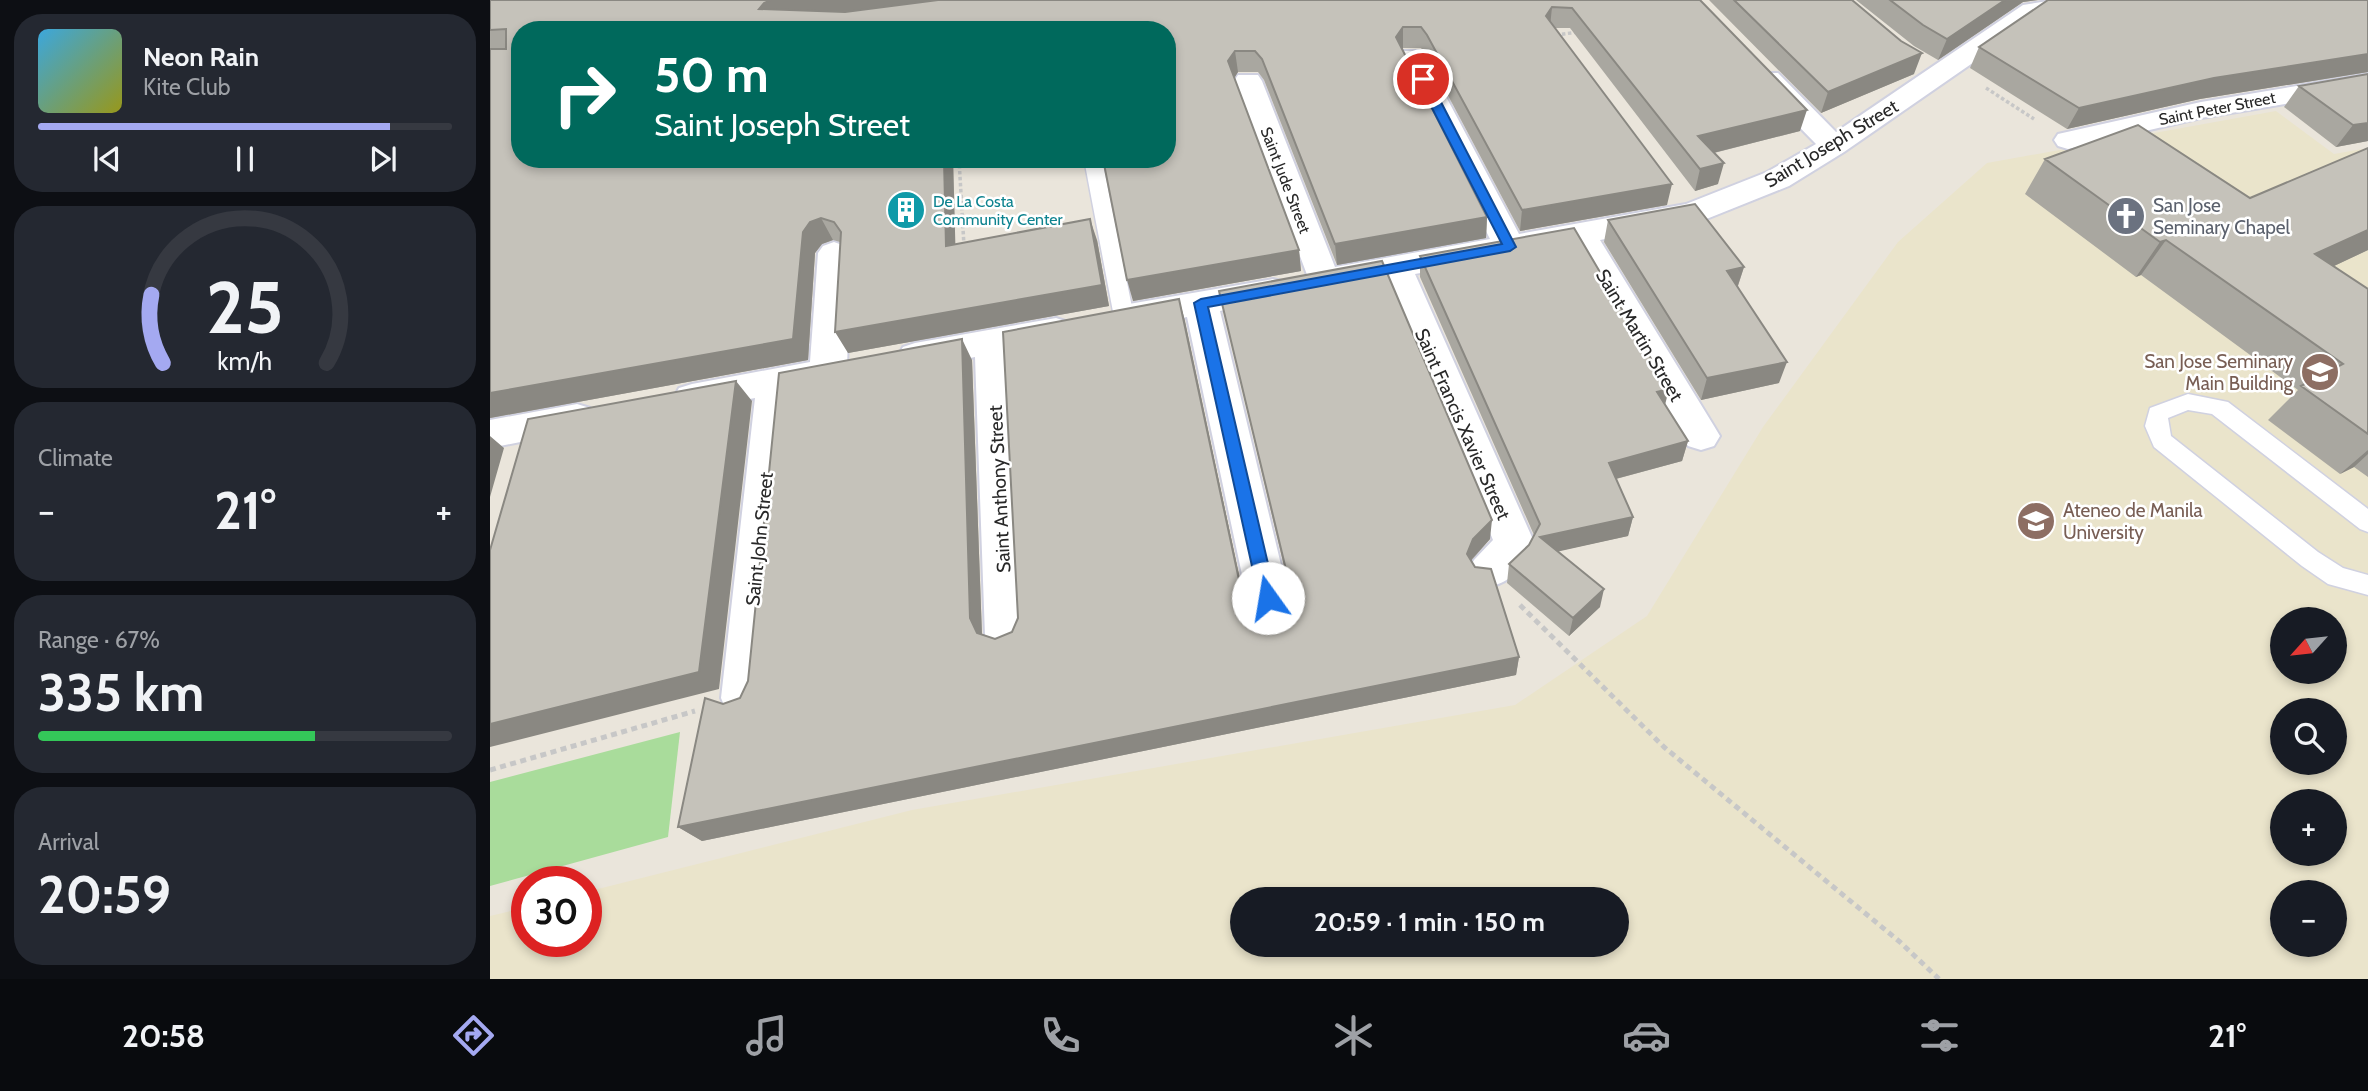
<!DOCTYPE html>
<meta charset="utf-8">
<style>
:root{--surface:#171b24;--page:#242831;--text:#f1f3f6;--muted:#9ea1a6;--line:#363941;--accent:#a4a9f1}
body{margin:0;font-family:Cabin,sans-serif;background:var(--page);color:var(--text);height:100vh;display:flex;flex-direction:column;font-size:26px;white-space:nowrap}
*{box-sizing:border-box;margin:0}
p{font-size:23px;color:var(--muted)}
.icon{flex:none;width:38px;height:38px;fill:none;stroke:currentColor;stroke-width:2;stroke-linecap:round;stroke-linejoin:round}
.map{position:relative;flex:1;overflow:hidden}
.panel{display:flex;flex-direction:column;gap:14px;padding:14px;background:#0d0f14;width:490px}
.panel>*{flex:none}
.guide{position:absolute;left:21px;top:21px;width:665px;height:147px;border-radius:28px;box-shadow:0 4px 10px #0003;background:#00695c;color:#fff;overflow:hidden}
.needle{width:46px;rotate:243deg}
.controls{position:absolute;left:1780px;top:607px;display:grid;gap:14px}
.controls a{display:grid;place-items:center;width:77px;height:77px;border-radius:50%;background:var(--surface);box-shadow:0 4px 10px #0003;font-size:35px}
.speed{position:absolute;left:21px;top:866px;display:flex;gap:14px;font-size:35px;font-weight:700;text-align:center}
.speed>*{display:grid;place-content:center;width:91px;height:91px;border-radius:50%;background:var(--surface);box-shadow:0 4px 10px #0003;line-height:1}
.speed .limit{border:10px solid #d22;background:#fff;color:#111}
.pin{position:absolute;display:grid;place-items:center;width:60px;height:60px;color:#fff;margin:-30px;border:4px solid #fff;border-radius:50%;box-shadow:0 2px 7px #0007}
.me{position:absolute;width:77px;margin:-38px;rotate:347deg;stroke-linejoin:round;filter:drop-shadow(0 0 5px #0008)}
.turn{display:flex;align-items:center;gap:24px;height:147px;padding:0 28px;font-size:32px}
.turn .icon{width:91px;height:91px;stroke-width:2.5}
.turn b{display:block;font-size:49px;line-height:60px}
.big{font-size:52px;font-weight:700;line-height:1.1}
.panel .card{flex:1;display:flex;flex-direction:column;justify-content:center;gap:10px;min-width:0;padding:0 24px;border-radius:28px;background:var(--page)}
.panel .dial{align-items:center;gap:0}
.dial svg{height:182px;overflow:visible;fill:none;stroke:var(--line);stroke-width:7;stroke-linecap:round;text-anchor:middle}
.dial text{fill:var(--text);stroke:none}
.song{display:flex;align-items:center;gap:21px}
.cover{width:84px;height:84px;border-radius:10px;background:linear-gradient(135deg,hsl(200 70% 55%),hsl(60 70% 35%))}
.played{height:7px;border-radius:4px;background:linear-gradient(90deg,var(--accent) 85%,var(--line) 85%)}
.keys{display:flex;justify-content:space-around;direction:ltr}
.heat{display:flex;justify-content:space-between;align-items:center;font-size:38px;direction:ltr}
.charge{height:10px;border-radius:5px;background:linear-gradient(90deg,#34c759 67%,var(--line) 0)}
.trip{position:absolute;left:740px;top:887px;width:399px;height:70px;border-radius:35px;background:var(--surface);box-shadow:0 4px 10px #0003;font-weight:700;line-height:70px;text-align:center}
.dock{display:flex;height:112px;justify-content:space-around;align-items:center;background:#090b0e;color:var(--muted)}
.dock .icon{width:49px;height:49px}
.dock .on{color:var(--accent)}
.dock b{font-size:32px;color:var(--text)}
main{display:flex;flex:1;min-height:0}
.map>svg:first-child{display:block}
.education{fill:#eae4cb;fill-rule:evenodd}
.green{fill:#a9dc9b}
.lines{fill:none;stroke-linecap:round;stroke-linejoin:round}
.service-casing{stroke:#d0d1e0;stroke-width:3}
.minor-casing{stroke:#d0d1e0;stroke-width:4}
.path-far1{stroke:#c7c7c7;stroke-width:3.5;stroke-dasharray:3.5 2.5;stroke-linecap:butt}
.path{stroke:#c7c7c7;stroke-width:5;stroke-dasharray:6 4.5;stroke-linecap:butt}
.service{fill:#fff;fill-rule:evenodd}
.minor{fill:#fff;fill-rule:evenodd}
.wall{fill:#a9a7a0}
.shaded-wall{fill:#8a8882}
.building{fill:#c5c2ba;stroke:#8a8882;stroke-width:2}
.route{fill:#1a73e8;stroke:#114b97;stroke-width:2}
.labels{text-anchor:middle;stroke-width:5;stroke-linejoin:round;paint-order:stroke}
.far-street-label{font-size:16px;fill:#282828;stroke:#fff}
.far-culture-label{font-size:16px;fill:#0d838f;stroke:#fff;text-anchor:start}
.street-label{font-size:19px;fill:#282828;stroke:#fff}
.worship-label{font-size:19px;fill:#5b616d;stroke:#fff;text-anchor:start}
.education-label{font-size:19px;fill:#785e54;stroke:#fff;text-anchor:end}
</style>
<main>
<section class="panel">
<div class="card">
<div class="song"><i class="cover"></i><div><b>Neon Rain</b><p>Kite Club</p></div></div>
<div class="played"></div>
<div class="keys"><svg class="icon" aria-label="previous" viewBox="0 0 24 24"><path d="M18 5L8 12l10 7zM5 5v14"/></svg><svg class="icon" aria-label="pause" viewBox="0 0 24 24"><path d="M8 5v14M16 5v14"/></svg><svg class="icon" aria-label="next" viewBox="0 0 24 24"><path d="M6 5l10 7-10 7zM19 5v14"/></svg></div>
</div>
<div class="card dial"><svg viewBox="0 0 100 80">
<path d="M14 69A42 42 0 1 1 86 69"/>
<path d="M14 69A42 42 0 0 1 9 39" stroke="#a4a9f1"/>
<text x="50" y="56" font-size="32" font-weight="700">25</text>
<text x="50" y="72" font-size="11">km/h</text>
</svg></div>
<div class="card"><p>Climate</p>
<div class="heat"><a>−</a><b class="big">21°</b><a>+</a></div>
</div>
<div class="card"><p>Range · 67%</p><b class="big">335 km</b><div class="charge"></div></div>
<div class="card"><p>Arrival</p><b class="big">20:59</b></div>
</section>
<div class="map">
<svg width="1878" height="979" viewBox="0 0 1878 979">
<rect width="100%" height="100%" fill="#eae5db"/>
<!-- education -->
<path class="education" d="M1786 111 1844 154 1878 148V979H0V916L37 907V942H96V892L422 810 1025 705 1157 616 1273 427 1408 242 1497 163ZM1792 620H1844V672H1792ZM1792 710H1844V763H1792ZM1792 802H1844V854H1792ZM1792 892H1844V945H1792ZM752 900H1127V945H752Z"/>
<!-- green -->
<path class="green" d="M190 732 178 837 0 886V782Z"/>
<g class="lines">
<defs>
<path id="service" d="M594 159H612L644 317 634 324 624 317Z
M1698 394 1738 402 1878 509V532L1870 529 1722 414 1698 410 1678 418 1681 436 1828 552 1853 568 1878 575V595L1838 584 1812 566 1664 447 1655 426 1660 408Z"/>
<path id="minor" d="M1564 0H1641L1638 5 1629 7 1549 17 1354 152 1299 186 1214 220 1110 240 1224 426 1230 436 1224 446 1211 450 1198 446 1081 245 925 274 1045 544C1033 569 1012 594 984 584L978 572 984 560 1003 540 895 280 834 291 822 288 744 81 748 75H768L772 81 845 267 1000 239 909 57 913 51H931L935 57 1029 234 1196 204 1277 172 1326 144 1268 85 1264 79 1268 73H1288L1346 132 1533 5Z
M1878 74V90L1711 118 1578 149 1568 146 1564 140 1568 134 1711 102Z
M344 242 355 246 360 253 357 371 349 381 302 391 275 698 269 712 253 718 237 712 231 698 265 398 202 410 189 406 184 397 189 388 202 384 320 362 328 253 333 246Z
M783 279 795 282 799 290 795 298 730 311 799 598 793 611 778 616 763 611 757 598 697 317 639 328 627 324 622 316 627 308 639 304Z
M566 318 578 322 583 330 578 338 520 351 537 636 531 649 516 655 501 649 495 636 485 357 425 369 413 365 408 356 413 347 425 343Z
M87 404 100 408 105 418 100 428 0 448V420Z"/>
</defs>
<!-- service casing -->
<use href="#service" class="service-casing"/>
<!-- minor casing -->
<use href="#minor" class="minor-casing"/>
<!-- path-far1 -->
<path class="path-far1" d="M1066 35 1088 32
M1496 88 1544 119
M469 159 474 246"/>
<!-- path -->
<path class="path" d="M1030 605 1174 747 1410 942 1449 979
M0 770 205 711"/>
<!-- service -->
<use href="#service" class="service"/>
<!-- minor -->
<use href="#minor" class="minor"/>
</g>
<!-- wall -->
<path class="wall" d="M0 0H1210L1310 131 1224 153 1228 184 1205 191 1080 28H1065L1177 205 1030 231 937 56 931 48H913L912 49 997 217 996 238 847 265 774 80 768 72H748L744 78 809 250 811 271 643 301 677 30H30L463 159 465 244 607 240 619 306 358 353 350 242 343 240 332 244 325 253 318 360 0 418Z
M1219 0H1362L1424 74 1331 113Z
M1366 0H1548L1533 2 1448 60 1424 46Z
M1878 0V72L1710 99 1577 129 1480 68 1489 47Z
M1878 74V141L1846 147 1794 107 1809 86Z
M1878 148V250L1844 266 1878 289V477L1864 467 1850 474 1778 420 1808 390 1651 275 1646 277 1535 194 1555 159 1760 198Z
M1118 220 1254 267 1248 286 1289 383 1211 400 1114 242Z
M930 256 1175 405 1198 441 1192 461 1126 479 1143 517 1138 536 1068 551 1110 607 1079 636 1017 583 1019 564 1039 545 1044 535 930 277Z
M729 291 1000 539 981 561 1029 657 1026 675 212 841 188 827 233 704 250 698 482 360 492 635 505 639 522 632 689 299 751 583 757 595 774 600 791 593 797 579Z"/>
<!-- shaded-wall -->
<path class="shaded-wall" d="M281 0H467L296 19 269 9 274 3Z
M1515 0H1548L1533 2 1448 60 1457 39Z
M1062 7 1060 27 1056 16Z
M913 27V48L907 58 906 37Z
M745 51 748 72 742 82 738 61Z
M1432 53 1424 74 1331 113 1338 92Z
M1878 54V72L1710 99 1577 129 1589 108 1724 78Z
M1317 110 1310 131 1203 158 1208 136Z
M1878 123V141L1846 147 1863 125Z
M454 159H463L466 267 456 246Z
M1234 163 1228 184 1205 191 1210 169Z
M1182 184 1177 205 1030 231 1032 210Z
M997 217 996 238 847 265 845 244Z
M331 218 343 240 332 244 325 253 318 360 0 418V393L320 222Z
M600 219 607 240 619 306 358 353 345 332Z
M1878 230V250L1795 289 1825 254Z
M1676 240 1651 275 1646 277 1670 242Z
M809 250 811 271 643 301 637 280Z
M1254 267 1247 288 1237 271Z
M689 299 695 321 754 599 749 580Z
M472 339 482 360 492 636 487 633 480 618Z
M1297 362 1289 383 1211 400 1217 378Z
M246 381 262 401 229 689 0 747V724Z
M1179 389 1174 409 1167 392Z
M0 436 14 448 0 497Z
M1198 441 1192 461 1114 482 1119 463Z
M1878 450V454L1864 467 1850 474Z
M1143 517 1138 536 1048 556 1050 537Z
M1002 520 1000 539 982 559 976 573 977 554 983 539Z
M1114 589 1110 607 1079 636 1083 618Z
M1029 657 1026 675 212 841 188 827Z"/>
<!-- building -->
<path class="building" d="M0 0H281L274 3 269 9 355 12 448 0H1210L1317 110 1208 136 1234 163 1210 169 1082 8 1062 7 1056 16 1182 184 1032 210 937 35 931 27H913L906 37 997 217 845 244 772 59 765 51H745L738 61 809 250 637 280 613 159H677V30H566V27L548 30H30V159H454L456 246 600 219 612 285 345 332 351 232 344 222 331 218 320 222 313 232 303 339 0 393V49H16V29L0 30Z
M1244 0H1362L1411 41 1432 53 1338 92Z
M1400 0H1515L1457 39 1433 25Z
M1558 0H1878V54L1724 78 1589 108 1489 47Z
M1878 74V123L1863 125 1809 86Z
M1648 125 1760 198 1878 148V230L1825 254 1878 289V434L1811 386 1853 364 1676 240 1670 242 1555 159Z
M1205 204 1254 267 1237 271 1297 362 1217 378 1118 220Z
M1084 228 1179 389 1167 392 1198 441 1119 463 1143 517 1050 537 1114 589 1083 618 1019 564 1039 545 1050 524 930 256Z
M892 261 1002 520 983 539 977 554 985 567 1001 569 1029 657 188 827 215 698 233 704 250 698 258 681 289 373 472 339 480 618 487 633 505 639 522 632 528 618 513 332 689 299 749 580 757 595 774 600 791 593 798 578 729 291Z
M246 381 209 672 0 724V550L38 419Z"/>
<!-- route -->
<path class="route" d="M929 77 939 79 1026 247 1020 251 718 307 786 598 778 605 769 598 704 303 711 299 1012 244 927 79Z"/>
<!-- icons -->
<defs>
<symbol id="building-disc" viewBox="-11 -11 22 22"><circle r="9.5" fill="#0f9aa8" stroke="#fff"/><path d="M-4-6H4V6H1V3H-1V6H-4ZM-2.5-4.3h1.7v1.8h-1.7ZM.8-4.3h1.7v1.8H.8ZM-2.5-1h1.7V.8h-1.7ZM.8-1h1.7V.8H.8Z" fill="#fff"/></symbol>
<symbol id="church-disc" viewBox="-11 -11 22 22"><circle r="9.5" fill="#6b7280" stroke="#fff"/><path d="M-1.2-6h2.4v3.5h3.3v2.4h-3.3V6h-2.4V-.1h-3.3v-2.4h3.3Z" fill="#fff"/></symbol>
<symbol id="university-disc" viewBox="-11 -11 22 22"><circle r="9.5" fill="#8d6e63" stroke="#fff"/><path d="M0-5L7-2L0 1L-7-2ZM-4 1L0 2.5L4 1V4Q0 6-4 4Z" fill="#fff"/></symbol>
</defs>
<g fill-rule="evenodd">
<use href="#building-disc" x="394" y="188" width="44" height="44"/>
<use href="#church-disc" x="1614" y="194" width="44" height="44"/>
<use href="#university-disc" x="1808" y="350" width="44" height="44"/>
<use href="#university-disc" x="1524" y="499" width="44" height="44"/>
</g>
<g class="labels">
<!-- far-street labels -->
<g class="far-street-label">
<text transform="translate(1727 108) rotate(-11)" y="6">Saint Peter Street</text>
<text transform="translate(796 180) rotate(69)" y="6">Saint Jude Street</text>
</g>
<!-- far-culture labels -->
<g class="far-culture-label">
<text x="443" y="207">De La Costa<tspan x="443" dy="18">Community Center</tspan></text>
</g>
<!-- street labels -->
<g class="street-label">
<text transform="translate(1341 143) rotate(-31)" y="7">Saint Joseph Street</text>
<text transform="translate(1150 335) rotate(59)" y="7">Saint Martin Street</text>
<text transform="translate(973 424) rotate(66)" y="7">Saint Francis Xavier Street</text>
<text transform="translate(509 489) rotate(-93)" y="7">Saint Anthony Street</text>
<text transform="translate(269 539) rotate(-84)" y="7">Saint John Street</text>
</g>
<!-- worship labels -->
<g class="worship-label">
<text x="1663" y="212">San Jose<tspan x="1663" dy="22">Seminary Chapel</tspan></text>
</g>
<!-- education labels -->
<g class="education-label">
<text x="1803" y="368">San Jose Seminary<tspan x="1803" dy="22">Main Building</tspan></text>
<text x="1573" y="517" text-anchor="start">Ateneo de Manila<tspan x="1573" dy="22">University</tspan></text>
</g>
</g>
</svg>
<div class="controls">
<a><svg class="needle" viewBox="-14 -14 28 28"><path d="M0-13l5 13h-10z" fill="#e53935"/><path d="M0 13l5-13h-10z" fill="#9ea1a6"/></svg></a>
<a><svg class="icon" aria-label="search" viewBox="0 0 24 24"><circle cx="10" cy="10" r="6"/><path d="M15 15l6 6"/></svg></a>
<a>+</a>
<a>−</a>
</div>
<div class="speed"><div class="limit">30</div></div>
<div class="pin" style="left:933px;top:79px;background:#d93025"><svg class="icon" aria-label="arrive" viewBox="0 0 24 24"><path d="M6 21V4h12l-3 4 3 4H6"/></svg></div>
<svg class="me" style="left:778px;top:598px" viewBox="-20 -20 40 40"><circle r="19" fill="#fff"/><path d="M0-13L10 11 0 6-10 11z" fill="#1a73e8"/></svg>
<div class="trip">20:59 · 1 min · 150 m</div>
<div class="guide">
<div class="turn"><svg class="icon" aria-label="right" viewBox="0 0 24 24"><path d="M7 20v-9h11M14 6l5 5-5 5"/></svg><div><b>50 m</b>Saint Joseph Street</div></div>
</div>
</div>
</main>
<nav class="dock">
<b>20:58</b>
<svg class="icon on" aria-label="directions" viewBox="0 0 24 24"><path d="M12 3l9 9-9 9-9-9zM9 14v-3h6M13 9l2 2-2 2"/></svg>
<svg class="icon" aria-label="music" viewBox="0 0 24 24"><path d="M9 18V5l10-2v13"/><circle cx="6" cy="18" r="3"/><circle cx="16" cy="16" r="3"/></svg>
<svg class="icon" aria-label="phone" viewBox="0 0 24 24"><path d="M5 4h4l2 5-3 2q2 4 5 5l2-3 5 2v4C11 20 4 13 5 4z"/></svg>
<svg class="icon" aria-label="climate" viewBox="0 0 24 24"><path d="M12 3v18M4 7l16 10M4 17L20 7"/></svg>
<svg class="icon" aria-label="car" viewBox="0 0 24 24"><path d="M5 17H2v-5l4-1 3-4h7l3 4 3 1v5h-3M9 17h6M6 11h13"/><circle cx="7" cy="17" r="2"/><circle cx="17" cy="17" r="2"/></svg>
<svg class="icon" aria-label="filters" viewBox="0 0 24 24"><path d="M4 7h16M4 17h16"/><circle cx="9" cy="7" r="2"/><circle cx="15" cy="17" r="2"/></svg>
<b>21°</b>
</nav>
